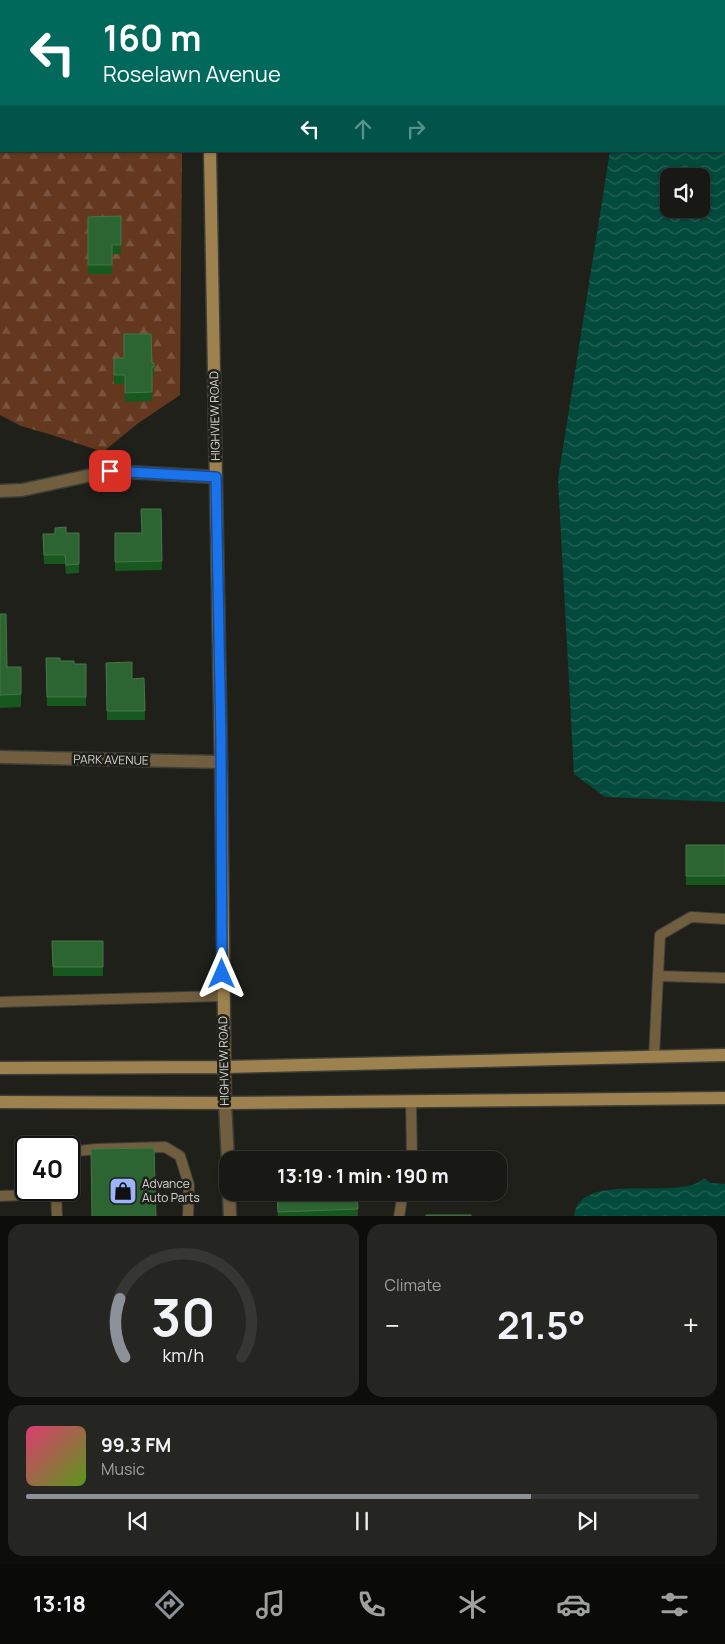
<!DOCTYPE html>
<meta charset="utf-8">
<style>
:root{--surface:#181814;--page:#252522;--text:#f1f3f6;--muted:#9fa0a0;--line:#363734;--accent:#8c9099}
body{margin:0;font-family:Manrope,sans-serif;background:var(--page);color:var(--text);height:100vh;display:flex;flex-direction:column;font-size:19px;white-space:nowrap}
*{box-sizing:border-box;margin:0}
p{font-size:16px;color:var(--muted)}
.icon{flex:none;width:28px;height:28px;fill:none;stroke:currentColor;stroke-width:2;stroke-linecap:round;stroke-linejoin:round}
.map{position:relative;height:1216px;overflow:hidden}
.side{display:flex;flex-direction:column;gap:8px;padding:8px;background:#0d0d0b;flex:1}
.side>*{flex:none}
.hud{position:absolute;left:0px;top:0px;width:725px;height:152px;box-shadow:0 1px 4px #0004,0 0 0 1px var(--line);background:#00695c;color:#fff;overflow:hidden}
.tools{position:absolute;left:660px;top:168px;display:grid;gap:10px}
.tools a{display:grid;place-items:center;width:50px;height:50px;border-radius:10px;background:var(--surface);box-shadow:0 1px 4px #0004,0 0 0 1px var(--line);font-size:25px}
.speed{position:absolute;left:15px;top:1136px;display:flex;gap:10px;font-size:25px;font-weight:700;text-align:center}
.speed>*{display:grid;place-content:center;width:65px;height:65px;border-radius:50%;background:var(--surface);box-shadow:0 1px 4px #0004,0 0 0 1px var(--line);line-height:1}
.speed .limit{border:2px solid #111;border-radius:8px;background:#fff;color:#111}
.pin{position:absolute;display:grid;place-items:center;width:42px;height:42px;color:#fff;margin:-21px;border-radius:10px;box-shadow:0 2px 8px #0006}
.me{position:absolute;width:55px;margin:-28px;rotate:0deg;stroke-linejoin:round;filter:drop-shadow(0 0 4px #0008)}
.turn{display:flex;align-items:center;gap:18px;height:105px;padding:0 20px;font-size:22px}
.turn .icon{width:65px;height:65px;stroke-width:2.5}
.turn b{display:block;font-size:35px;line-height:42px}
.lanes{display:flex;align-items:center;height:48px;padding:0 20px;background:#0003;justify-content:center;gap:25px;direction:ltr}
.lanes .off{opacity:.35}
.big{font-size:38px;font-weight:700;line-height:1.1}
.side .widget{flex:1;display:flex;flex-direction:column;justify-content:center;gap:8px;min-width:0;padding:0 18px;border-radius:15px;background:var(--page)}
.side .dial{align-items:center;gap:0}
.dial svg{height:130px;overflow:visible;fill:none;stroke:var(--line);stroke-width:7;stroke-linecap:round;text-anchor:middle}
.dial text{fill:var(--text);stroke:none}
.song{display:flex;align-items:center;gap:15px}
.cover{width:60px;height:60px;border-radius:8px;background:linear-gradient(135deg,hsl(340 70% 55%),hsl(90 70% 35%))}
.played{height:5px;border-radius:2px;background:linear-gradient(90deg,var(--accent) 75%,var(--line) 75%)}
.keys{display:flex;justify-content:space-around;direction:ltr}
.heat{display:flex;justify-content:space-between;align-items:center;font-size:28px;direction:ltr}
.side .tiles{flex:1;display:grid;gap:8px;grid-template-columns:1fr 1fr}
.widget:last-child{grid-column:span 2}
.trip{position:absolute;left:219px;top:1151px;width:288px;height:50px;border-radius:15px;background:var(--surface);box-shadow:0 1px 4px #0004,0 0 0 1px var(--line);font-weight:700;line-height:50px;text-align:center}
.tab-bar{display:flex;height:80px;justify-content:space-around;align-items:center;background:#0a0a08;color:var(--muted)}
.tab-bar .icon{width:35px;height:35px}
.tab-bar .current{color:var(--accent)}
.tab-bar b{font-size:22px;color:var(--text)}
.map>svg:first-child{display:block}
.forest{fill:url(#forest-firs)}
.water{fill:url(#water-waves);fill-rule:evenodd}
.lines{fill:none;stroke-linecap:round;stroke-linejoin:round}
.lane-casing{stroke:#3d3d38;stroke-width:12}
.street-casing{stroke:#3d3d38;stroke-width:15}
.secondary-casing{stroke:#3d3d38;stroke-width:15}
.lane{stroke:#705e3f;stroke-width:10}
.street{stroke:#705e3f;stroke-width:12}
.secondary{stroke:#9d814e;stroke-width:12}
.wall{fill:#17581e}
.building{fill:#2c6531;stroke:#46774a}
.route-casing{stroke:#114b97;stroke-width:12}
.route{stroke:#1a73e8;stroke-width:9}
.labels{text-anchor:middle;stroke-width:5;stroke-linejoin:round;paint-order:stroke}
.street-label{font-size:12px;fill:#d6d6d3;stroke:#20201b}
.poi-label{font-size:12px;fill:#d6d6d3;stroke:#20201b;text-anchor:start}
</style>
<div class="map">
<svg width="725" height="1217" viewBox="0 0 725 1217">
<defs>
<pattern id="forest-firs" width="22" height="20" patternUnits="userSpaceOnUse" patternTransform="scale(1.25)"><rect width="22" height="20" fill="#63381e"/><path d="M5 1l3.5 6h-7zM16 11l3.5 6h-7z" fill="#79543e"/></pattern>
<pattern id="water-waves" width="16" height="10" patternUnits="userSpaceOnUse" patternTransform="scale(1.25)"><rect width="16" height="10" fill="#024a3c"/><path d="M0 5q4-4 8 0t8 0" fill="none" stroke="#266357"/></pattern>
</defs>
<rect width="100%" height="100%" fill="#20201b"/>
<!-- forest -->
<path class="forest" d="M1 122V151H182L180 395 137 424 103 452 52 435 21 426 0 415V123Z"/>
<!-- water -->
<path class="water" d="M691 0H725V802L605 797 574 774 558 479 610 151H724V1H689ZM669 176H701V209H669Z
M704 1179 707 1180 710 1183 725 1184V1216H574C579 1169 676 1202 704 1179Z"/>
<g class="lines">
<defs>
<path id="lane" d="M658 976 725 978
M0 1002 223 996
M654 1057 660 935 691 917 725 919
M411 1101 412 1160
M69 1152 96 1149 165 1147 180 1156 189 1185 188 1217
M56 1190 57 1217
M0 1196 56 1194
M399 1217 402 1198 408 1192"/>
<path id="street" d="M0 491 22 490 110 471 216 477
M0 757 221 762
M225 1103 228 1161
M229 1192 230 1217"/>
<path id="secondary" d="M207 0V1
M210 151 221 762 225 1103
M0 1068 224 1067 725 1055
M0 1102 225 1103 725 1098"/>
</defs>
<!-- lane casing -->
<use href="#lane" class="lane-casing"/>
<!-- street casing -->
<use href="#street" class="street-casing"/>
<!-- secondary casing -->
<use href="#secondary" class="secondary-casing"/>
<!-- lane -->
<use href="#lane" class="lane"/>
<!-- street -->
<use href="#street" class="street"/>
<!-- secondary -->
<use href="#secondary" class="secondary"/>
</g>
<!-- wall -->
<path class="wall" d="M0 0 1 1V84H0Z
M121 216V254H112V274H88V217Z
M114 358 154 363V376H152V401L125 402V384H114Z
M161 509 162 570 115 571V533H141Z
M79 533V573L66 574 65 564H44L43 534Z
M0 614 7 667H21V707L0 708Z
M46 658 74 664H86V706H47Z
M106 663 132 679 144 678 145 720H107Z
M686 845H725V885H686Z
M52 941H103V976H53Z
M276 1192H357L358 1217H278Z"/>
<!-- building -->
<path class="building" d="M0 0H7V1H1V71H0Z
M24 0H65V1H24Z
M121 216V245H112V265H88V217Z
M124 334H151L152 363H154V367H152V392L125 393V375H114V358H124Z
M141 509H161L162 561 115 562V533H142Z
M66 527V533H79V564L66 565 65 555H44L43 534H55V528Z
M0 614H6L7 667H21V694L0 695Z
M46 658H60V661H74V664H86V697H47Z
M132 662V679L144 678 145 711H107L106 663Z
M686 845H725V876H686Z
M52 941H103V967H53Z
M154 1148 156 1217H92L91 1149Z
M354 1152V1160H275V1154Z
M277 1192H357L358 1209 278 1212Z
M426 1215H471V1217H426Z"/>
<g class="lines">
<defs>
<path id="route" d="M110 471 216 477 221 743 222 974"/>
</defs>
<!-- route casing -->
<use href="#route" class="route-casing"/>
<!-- route -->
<use href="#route" class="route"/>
</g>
<!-- icons -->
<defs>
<symbol id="shop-square" viewBox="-11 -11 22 22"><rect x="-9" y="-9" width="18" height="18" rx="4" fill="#9cb4fd" stroke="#20201b"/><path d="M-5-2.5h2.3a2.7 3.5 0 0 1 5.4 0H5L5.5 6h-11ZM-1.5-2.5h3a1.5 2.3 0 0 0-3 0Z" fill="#111"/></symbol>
</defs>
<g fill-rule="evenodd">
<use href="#shop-square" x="107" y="1175" width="32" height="32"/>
</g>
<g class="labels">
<!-- street labels -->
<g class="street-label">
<text transform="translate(215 416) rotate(-91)" y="4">HIGHVIEW ROAD</text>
<text transform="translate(111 760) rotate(1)" y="4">PARK AVENUE</text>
<text transform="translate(224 1061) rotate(-91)" y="4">HIGHVIEW ROAD</text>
</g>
<!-- poi labels -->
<g class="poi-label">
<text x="142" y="1188">Advance<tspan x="142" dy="14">Auto Parts</tspan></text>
</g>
</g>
</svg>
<div class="tools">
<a><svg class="icon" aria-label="sound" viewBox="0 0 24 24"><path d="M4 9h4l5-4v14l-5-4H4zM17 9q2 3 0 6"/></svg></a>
</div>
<div class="speed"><div class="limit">40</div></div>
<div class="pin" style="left:110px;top:471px;background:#d93025"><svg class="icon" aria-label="arrive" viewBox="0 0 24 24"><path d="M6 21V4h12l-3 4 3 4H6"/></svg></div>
<svg class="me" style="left:222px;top:974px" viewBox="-20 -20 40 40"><path d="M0-17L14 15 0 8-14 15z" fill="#1a73e8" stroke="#fff" stroke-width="4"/></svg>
<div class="trip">13:19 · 1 min · 190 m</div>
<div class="hud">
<div class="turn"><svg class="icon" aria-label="left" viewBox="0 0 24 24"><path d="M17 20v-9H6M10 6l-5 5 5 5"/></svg><div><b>160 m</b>Roselawn Avenue</div></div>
<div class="lanes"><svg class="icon" aria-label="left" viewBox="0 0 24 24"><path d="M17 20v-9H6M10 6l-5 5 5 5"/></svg><svg class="icon off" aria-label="ahead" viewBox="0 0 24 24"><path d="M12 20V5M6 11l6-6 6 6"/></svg><svg class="icon off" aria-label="right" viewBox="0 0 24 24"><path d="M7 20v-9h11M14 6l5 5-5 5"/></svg></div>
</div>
</div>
<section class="side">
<div class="tiles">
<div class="widget dial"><svg viewBox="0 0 100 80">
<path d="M14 69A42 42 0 1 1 86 69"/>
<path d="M14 69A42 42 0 0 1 11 33" stroke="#8c9099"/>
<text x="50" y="56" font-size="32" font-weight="700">30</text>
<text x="50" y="72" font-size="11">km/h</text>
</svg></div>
<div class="widget"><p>Climate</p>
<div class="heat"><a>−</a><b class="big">21.5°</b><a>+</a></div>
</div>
<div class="widget">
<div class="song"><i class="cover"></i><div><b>99.3 FM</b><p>Music</p></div></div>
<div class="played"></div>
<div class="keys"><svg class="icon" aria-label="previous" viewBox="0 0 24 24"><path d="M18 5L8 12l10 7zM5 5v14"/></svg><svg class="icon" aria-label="pause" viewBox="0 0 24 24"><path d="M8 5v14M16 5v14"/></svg><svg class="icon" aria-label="next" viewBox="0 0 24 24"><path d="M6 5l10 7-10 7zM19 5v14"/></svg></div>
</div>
</div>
</section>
<nav class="tab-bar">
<b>13:18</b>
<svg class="icon current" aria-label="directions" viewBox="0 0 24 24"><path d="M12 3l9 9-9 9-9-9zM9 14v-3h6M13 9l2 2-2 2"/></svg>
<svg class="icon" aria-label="music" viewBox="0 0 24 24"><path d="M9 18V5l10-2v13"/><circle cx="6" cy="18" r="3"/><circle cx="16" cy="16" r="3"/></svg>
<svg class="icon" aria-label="phone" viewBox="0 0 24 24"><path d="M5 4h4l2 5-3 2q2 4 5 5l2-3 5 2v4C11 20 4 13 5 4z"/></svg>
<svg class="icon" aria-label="climate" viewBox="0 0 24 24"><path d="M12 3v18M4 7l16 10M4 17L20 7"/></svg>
<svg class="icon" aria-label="car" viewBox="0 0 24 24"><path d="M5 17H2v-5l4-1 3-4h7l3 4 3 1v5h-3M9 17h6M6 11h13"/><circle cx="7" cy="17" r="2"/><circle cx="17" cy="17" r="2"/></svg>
<svg class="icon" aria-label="filters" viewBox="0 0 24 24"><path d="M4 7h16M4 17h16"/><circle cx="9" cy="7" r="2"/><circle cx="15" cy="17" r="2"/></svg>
</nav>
